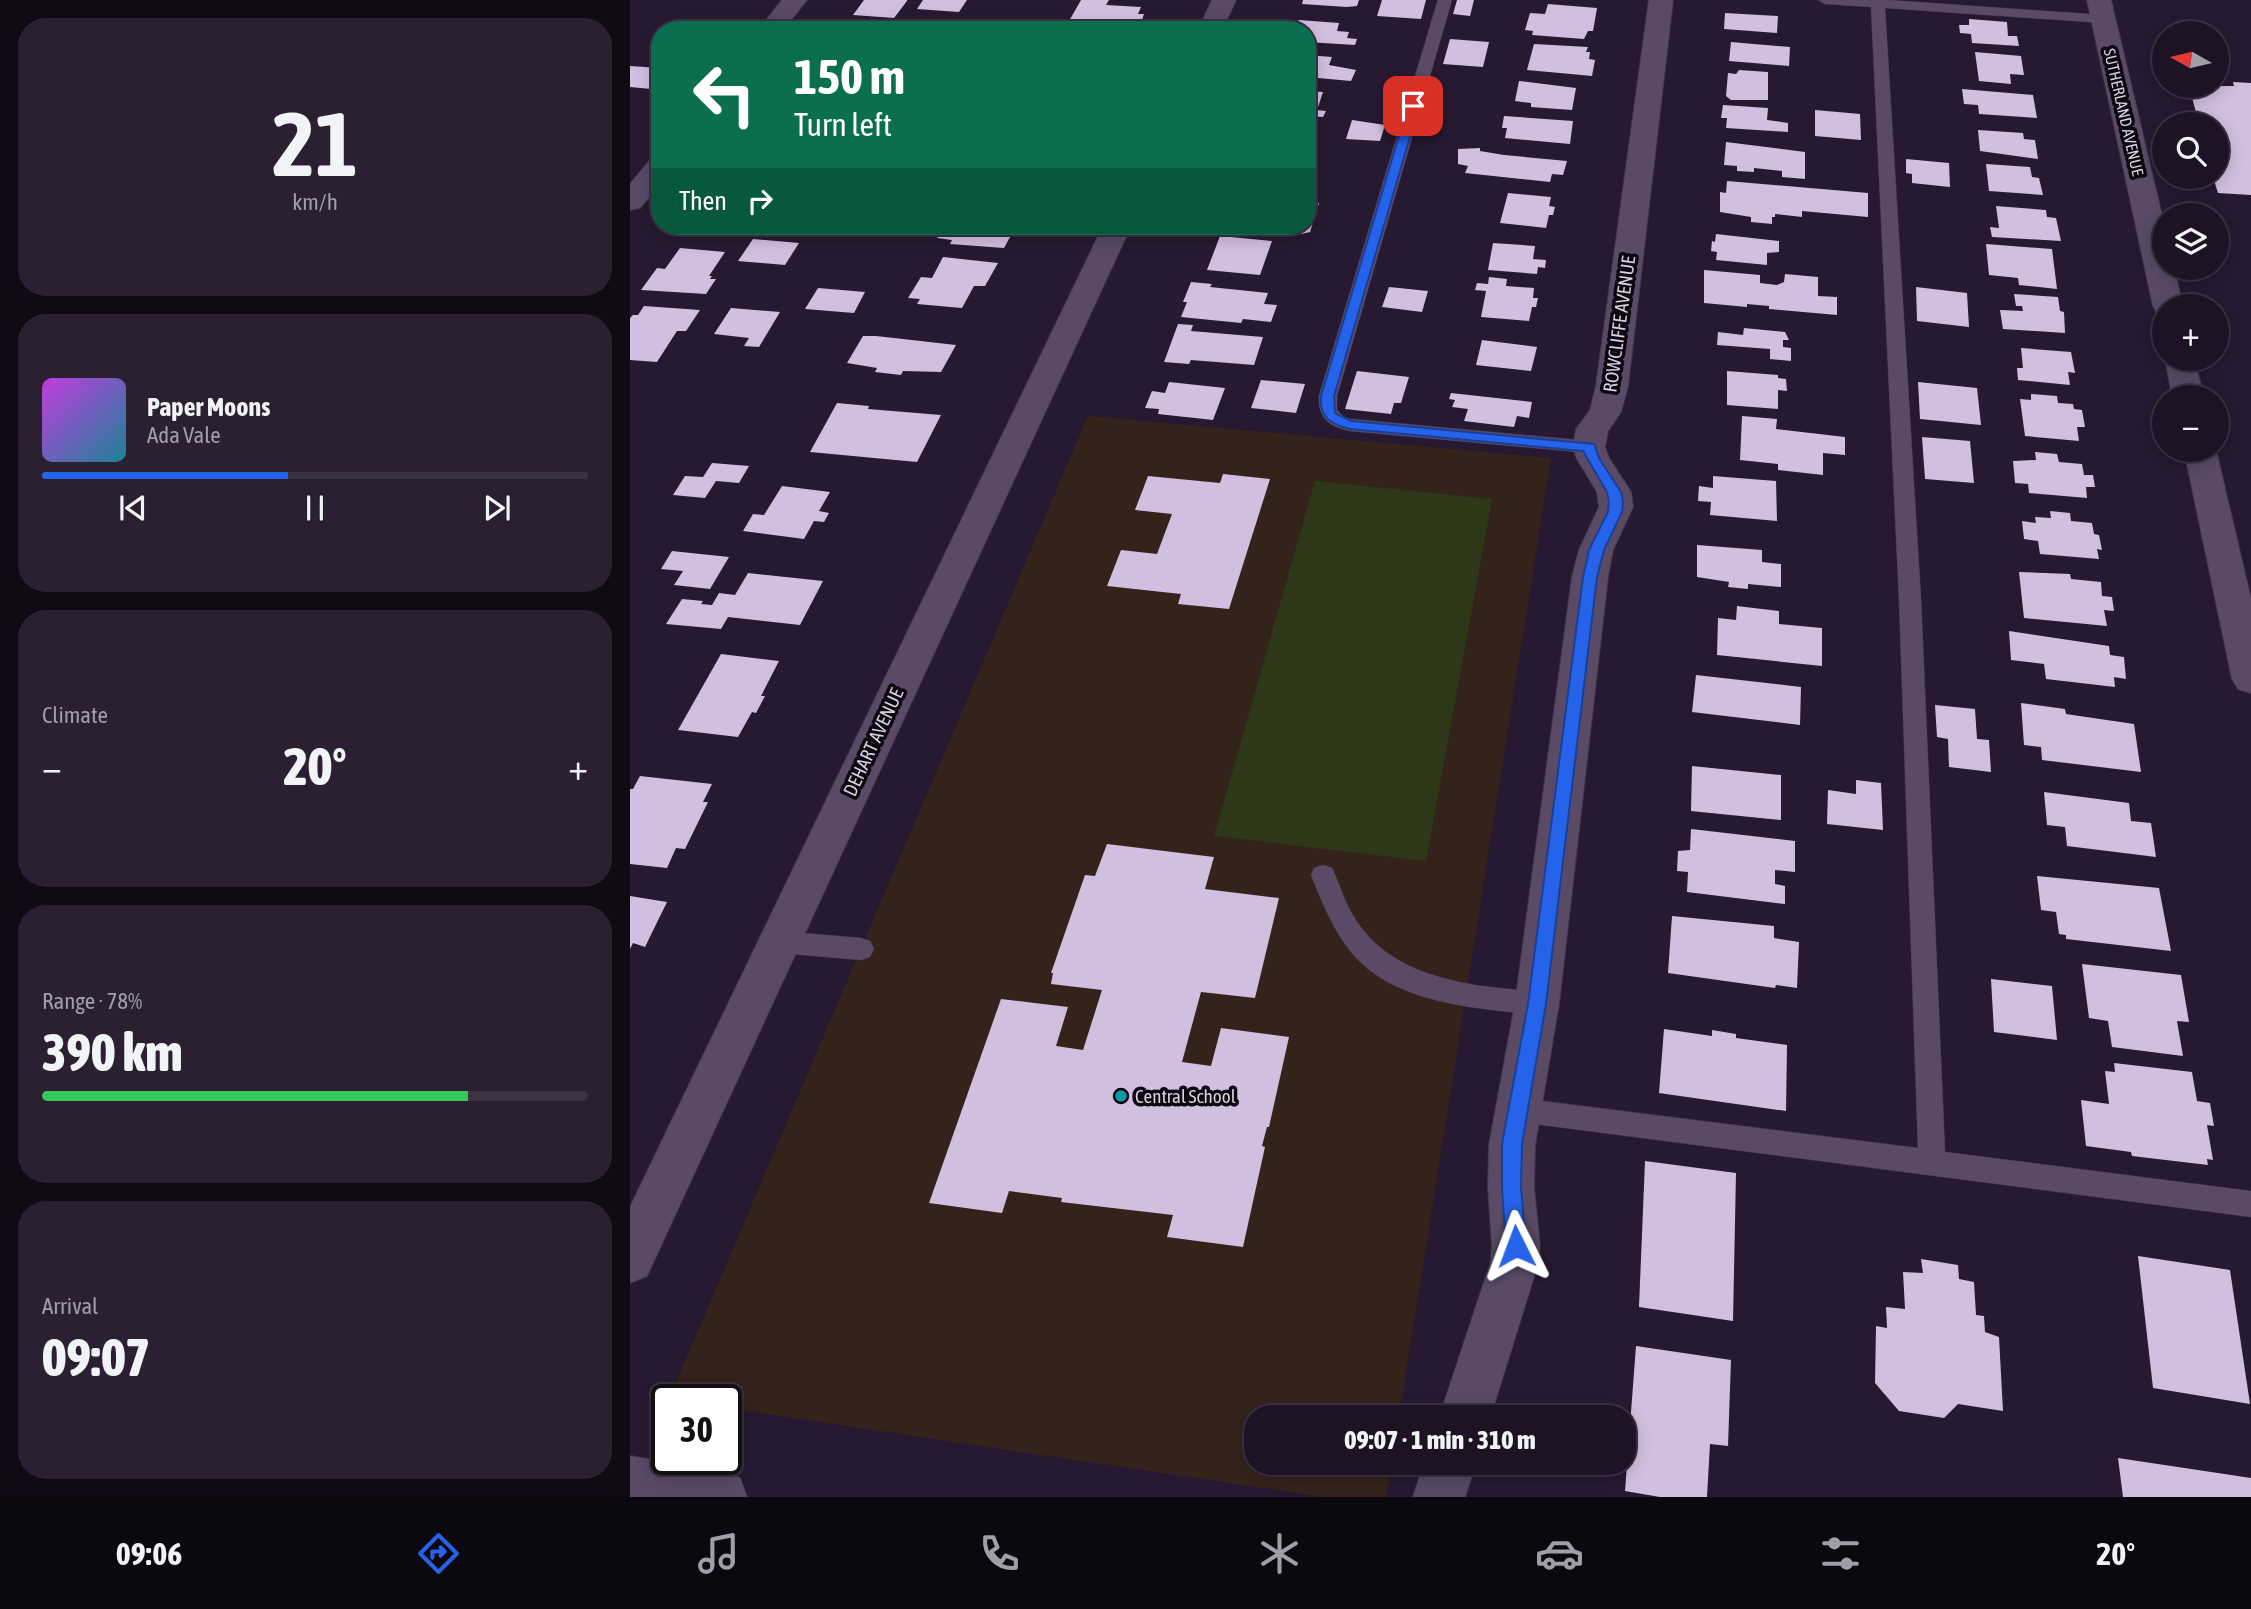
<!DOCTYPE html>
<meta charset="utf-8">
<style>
:root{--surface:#1d1325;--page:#2a2032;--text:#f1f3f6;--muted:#a09ea7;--line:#3b3242;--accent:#2563eb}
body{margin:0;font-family:"Asap Condensed",sans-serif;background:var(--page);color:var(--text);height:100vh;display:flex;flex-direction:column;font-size:26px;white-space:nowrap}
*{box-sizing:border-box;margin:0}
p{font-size:23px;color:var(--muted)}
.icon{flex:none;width:38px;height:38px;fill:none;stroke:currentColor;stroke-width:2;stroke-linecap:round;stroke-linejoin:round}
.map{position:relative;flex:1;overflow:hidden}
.side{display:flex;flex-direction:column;gap:18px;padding:18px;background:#100a14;width:630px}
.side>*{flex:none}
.hud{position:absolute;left:21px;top:21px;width:665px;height:214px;border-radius:28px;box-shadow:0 4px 18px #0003,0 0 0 2px var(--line);background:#0b6e4f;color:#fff;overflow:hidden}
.needle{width:46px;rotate:278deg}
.fabs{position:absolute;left:1522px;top:21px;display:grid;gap:14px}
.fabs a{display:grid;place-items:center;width:77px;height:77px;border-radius:50%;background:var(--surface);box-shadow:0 4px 18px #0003,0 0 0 2px var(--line);font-size:35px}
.speed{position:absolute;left:21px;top:1384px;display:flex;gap:14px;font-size:35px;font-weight:700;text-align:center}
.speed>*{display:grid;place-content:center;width:91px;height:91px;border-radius:50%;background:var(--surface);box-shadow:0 4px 18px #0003,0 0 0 2px var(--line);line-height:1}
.speed .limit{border:4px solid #111;border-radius:10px;background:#fff;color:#111}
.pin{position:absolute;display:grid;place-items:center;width:60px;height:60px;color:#fff;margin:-30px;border-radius:14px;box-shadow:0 4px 10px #0006}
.me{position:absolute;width:77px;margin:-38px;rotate:357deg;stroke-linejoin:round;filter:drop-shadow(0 0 5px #0008)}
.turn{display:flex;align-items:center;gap:24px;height:147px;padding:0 28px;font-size:32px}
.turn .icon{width:91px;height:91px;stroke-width:2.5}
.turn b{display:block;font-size:49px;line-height:60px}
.then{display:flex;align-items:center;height:66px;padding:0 28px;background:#0003;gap:14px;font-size:26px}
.big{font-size:52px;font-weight:800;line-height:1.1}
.side .card{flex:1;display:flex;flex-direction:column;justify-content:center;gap:10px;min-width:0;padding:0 24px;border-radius:28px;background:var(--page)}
.side .dial{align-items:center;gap:0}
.dial b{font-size:91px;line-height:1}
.song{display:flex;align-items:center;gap:21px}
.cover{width:84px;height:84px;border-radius:10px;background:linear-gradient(135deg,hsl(290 70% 55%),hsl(190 70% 35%))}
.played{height:7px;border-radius:4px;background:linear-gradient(90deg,var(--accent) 45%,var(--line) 45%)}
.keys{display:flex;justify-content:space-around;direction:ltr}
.heat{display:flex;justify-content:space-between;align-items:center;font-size:38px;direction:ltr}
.charge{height:10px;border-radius:5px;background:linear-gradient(90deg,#34c759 78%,var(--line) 0)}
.trip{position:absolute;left:614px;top:1405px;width:392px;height:70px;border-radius:28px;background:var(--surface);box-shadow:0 4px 18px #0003,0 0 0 2px var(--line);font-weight:800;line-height:70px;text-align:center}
.tab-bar{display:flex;height:112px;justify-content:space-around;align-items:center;background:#0c080f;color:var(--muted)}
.tab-bar .icon{width:49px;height:49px}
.tab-bar .active{color:var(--accent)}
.tab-bar b{font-size:32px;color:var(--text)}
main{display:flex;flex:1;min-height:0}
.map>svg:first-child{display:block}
.education{fill:#34231a}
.green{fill:#2d3819}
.building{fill:#d1bfdf}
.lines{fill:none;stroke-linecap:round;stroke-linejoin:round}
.lane-casing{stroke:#403549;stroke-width:1}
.street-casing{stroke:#403549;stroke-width:2}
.secondary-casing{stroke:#403549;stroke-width:2}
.lane{fill:#5a4a66;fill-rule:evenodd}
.street{fill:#5a4a66;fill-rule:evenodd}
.secondary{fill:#5a4a66;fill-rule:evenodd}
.route{fill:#2563eb;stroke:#184099;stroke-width:2}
.culture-dot{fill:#0f9aa8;stroke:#0d0711;stroke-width:2.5}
.labels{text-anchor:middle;stroke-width:7;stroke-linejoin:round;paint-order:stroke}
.far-street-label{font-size:16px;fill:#dad1e2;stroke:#0d0711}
.street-label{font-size:19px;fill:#dad1e2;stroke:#0d0711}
.poi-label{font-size:19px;fill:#dad1e2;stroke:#0d0711;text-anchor:start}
</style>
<main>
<section class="side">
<div class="card dial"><b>21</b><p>km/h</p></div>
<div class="card">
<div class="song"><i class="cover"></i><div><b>Paper Moons</b><p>Ada Vale</p></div></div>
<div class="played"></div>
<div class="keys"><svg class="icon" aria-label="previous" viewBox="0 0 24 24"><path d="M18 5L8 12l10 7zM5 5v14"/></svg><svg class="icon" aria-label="pause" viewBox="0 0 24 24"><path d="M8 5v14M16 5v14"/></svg><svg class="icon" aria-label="next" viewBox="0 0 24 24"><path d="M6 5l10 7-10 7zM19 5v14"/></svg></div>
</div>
<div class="card"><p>Climate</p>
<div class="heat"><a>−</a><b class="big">20°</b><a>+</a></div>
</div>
<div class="card"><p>Range · 78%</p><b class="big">390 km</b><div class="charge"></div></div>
<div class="card"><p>Arrival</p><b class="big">09:07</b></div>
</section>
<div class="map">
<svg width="1621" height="1497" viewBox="0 0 1621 1497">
<rect width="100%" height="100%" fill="#271931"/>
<!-- education -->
<path class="education" d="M458 416 921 458 769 1417 626 1418V1463H762L756 1497H694L96 1408V1400L39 1399Z"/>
<!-- green -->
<path class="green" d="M685 481 862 499 796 861 584 836Z"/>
<!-- building -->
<path class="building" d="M234 0H277V1L264 18 223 15Z
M293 0H337L329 12 287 9Z
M451 0H479L476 5 511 7 508 14H514L512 20 506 19 502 26 439 21Z
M673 0H729L727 6 717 7 672 4Z
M752 0H796L791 19 747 16Z
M827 0H844L840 16 823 14Z
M918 4 967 8 963 31H958L954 39 902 35 903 31 895 30 900 13 915 14Z
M1095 13 1148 16 1147 33 1094 29Z
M1339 19 1377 22 1378 36H1387L1389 46 1342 43 1341 34 1330 33 1329 25H1339Z
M669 20 709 23 707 31 719 32 717 38 727 39 725 45 677 42V30H658Z
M220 24 261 27 259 30H215Z
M820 39 859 42 853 67 813 64Z
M1101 42 1160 47 1159 66 1099 61Z
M904 44 958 47 956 52H960L959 59 965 60 962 76 897 70Z
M1345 52 1391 56 1394 75 1380 74 1381 84 1349 81Z
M677 55 702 57 699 65 726 70 721 81 677 77Z
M0 66 30 68V79L21 89 0 87Z
M1109 70 1138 72V100H1101L1096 96 1098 73 1106 74Z
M889 81 946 88 942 110 901 107V103L885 101Z
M1603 82 1621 83V195L1588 193 1583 177H1587V124H1569L1559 86H1604Z
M1332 89 1403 95 1407 118 1349 114 1348 105 1334 104Z
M677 91 693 92 687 110 696 111 693 117 677 116Z
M1093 105 1138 108 1137 120 1158 123V132L1096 128 1097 118H1091Z
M1185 110 1230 114 1231 140 1185 136Z
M874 116 943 121 940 144 875 138 877 128H872Z
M722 120 755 125 750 141 716 139Z
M1348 130 1393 133 1394 139 1405 140 1408 159 1350 151Z
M1096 142 1175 152V179L1152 177V171L1124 168V172L1107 171V166L1094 165Z
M850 148V151L874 155 937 161 933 175 922 174 920 182 835 173 838 166 828 164V149Z
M1276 159 1319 163 1320 187 1282 183V174L1276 173Z
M1356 164 1400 167 1402 177 1409 178 1413 195 1359 191Z
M1097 181 1238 193V217L1172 211V217L1145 214V217H1142V224L1121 222V217L1090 212V192L1096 193Z
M878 193 921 197 919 206 925 207 923 215H919L916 228 870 223Z
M677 203H689L680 232 667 235 590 229 591 226H677Z
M1366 206 1416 210 1417 217 1426 218 1431 241 1362 237 1360 227 1369 228Z
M80 226H131L126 232Z
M315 226H386L374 248 320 244 322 240 307 238Z
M1086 234 1149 241V252L1137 253V265L1086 260 1087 252 1081 251 1082 241 1085 242Z
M590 236 642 241 630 275 577 270Z
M123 239 169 243 155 265 108 261Z
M863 243 905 246 903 259 916 260 915 268 908 267 907 274 858 270Z
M1356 244 1422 249 1427 289 1389 285 1388 278 1359 275Z
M50 248 95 252 79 276H82L80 279H86L76 294 11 290 27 268 35 269Z
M313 257 368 263 355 286H344L332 308 287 304 290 299 278 298 291 277 302 278Z
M1074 270 1130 275V283L1147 285 1154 282 1155 274 1188 277V296L1207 297V315L1139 309V306L1117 304V307L1074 303Z
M859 277 877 279 876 286 904 288 903 298H908L906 307H902L899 321 851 317 856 291 845 290 847 283 858 284Z
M561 282 582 284 580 287 638 293 634 304 647 305 641 322 613 319 611 323 551 317 557 302H553Z
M759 287 798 291 792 312 752 307Z
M1286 287 1337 293 1339 327 1287 321Z
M188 288 235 292 224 313 175 309Z
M1384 294 1428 297 1430 311 1434 312 1435 333 1373 329 1370 310 1393 311 1392 306H1386Z
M14 306 70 310 56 331H47L27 362 0 360V318L3 315H8Z
M101 308 150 312 129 347 114 346 119 338 84 334Z
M548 324 563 325 561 331 633 337 624 365 561 360 559 364 534 362Z
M1114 328 1155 332 1159 340H1153V347L1161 348V361L1140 359V349L1087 345 1088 332 1113 335Z
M233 336H246L326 345 311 372 273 371 271 375 245 372 247 368 217 363Z
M852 340 907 347 901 371 846 365Z
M1391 348 1441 352 1445 373 1438 372 1440 385 1388 380 1387 368H1393Z
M727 371 779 377 771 403H764L761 414 715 409Z
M1097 371 1148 375V378L1156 379 1157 391 1148 390V409L1097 405Z
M631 380 675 384 666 413 621 408Z
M539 382 595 388 583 420 528 414 529 409 515 408 522 391 535 393Z
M1288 382 1347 388 1351 425 1290 419Z
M821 393 902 402 899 418 887 416 884 427 834 421 838 409 822 407 825 400 819 399Z
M1401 394 1427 396 1428 403 1443 404 1444 409 1452 410 1455 427H1447L1449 441 1395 436 1390 399 1401 400Z
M207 403 239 406 238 409 311 415 287 462 180 452Z
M1112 416 1147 419 1146 429 1215 437V455L1193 453V475L1148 470V464L1110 460Z
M1292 437 1340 441 1344 483 1295 479Z
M1405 452 1427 454 1429 462 1452 464 1454 475H1463L1465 487H1456L1457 498 1399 493 1398 484 1385 483 1383 461 1406 460Z
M82 463 119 466 109 483 86 481 75 498 43 495 55 476 73 477Z
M593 474 640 479 599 609 548 604 551 594 477 586 491 550 527 554 542 514 505 510 518 476 590 483Z
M1083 476 1146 481 1147 521 1080 515 1081 502 1068 501 1069 486 1083 488Z
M152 486 200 492 189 511 199 513 194 522 184 521 174 539 113 531 123 514 134 515Z
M1420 511 1440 513 1441 521 1462 523 1464 534 1469 535 1472 550 1467 549 1469 559 1410 554 1408 541 1394 539 1392 521 1406 523 1405 517 1421 518Z
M1067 545 1132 550V562L1151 564V587L1118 584V589L1098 587 1099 582 1067 577Z
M42 551 99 557 80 589 44 585 53 571 31 569Z
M1389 572 1440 574 1441 579 1471 582 1472 596 1482 597 1484 611 1474 610 1477 626 1394 618Z
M118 573 193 581 170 625 98 617 91 629 36 624 52 599 73 601 71 604 82 605 89 593 105 595Z
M1107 606 1149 611V624L1192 628V666L1087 655 1088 618 1106 620Z
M1379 631 1479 646 1480 655 1494 657 1496 679 1484 677 1485 687 1416 679 1414 664 1381 660Z
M91 654 149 661 131 696H135L126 713 122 712 108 737 48 730Z
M1066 675 1171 687 1170 725 1062 712Z
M1391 703 1435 709 1436 714 1504 724 1511 772 1412 760 1411 747 1394 745Z
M1305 705 1345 709 1347 739 1359 740 1361 772 1319 767 1318 739 1307 737Z
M1062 766 1151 775V820L1061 811Z
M10 776 82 784 73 802H78L55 849 46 848 37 868 0 864V789H3Z
M1226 780 1251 783 1253 830 1197 824 1198 790 1226 794Z
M1414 792 1499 803 1501 821 1521 823 1526 857 1437 846 1435 827 1417 825Z
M1061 829 1165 841V872L1145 870V884L1155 886V904L1057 892 1058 872 1047 871 1048 851 1060 850Z
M477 844 584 857 575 889 649 898 625 998 571 992 552 1062 581 1066 591 1028 659 1037 639 1127H637L632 1146 635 1147 613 1247 537 1237 543 1215 431 1202 432 1198 379 1191 372 1213 299 1203 371 999 438 1007 426 1046 453 1050 472 990 421 984 423 973H421L455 875 465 876Z
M1407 876 1529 888 1541 951 1436 939V935L1429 934 1426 912 1411 910Z
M0 896 37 902 15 947 3 943 0 949Z
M1042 916 1144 926V938L1169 942 1167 988 1146 985 1145 988 1038 973Z
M1452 964 1551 975 1559 1022 1547 1021 1553 1056 1482 1047 1478 1021 1459 1018Z
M1361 979 1422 986 1427 1040 1364 1032Z
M1034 1029 1082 1036V1030L1106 1034V1038L1157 1045 1156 1111 1029 1093Z
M1484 1063 1562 1072 1567 1101 1580 1103 1584 1126 1577 1125 1583 1160 1577 1159 1578 1165 1502 1156 1501 1152 1456 1146 1451 1100 1479 1104 1475 1071 1485 1072Z
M1015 1161 1106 1173 1103 1321 1009 1307Z
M1508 1256 1600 1270 1620 1404 1523 1388Z
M1291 1259 1328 1265 1329 1279 1344 1282 1346 1315 1354 1316 1355 1332 1369 1337 1373 1411 1328 1404 1314 1418 1269 1411 1245 1383 1246 1326 1257 1328 1256 1307 1275 1309 1273 1272 1293 1273Z
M1006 1346 1101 1360 1098 1446 1080 1444 1077 1497H1030L995 1491Z
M1488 1458 1621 1478V1497H1493Z"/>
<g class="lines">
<defs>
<path id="lane" d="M808 0H822L707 396V410L714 417 721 419 959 441 966 442 969 447 966 452 959 453 720 431C699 426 688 419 689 396Z
M1188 0H1258L1473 15 1480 19 1473 23 1255 8 1291 599 1315 1152 1621 1191V1217L889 1122 880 1119 876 1110 880 1101 889 1098 1288 1148 1269 599 1241 7 1195 4Z
M693 865 702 868C709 882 713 898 721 912 749 962 799 978 852 986 873 989 896 989 916 996L920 1004 916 1012 907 1015C846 1008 763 1004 721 952 702 928 692 902 681 875L684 868Z
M149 931 231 938 240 941 244 949 240 957 231 960 149 953 140 950 137 942 140 934Z"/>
<path id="street" d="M152 0H177L153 30H128Z
M582 0H606L592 30H568Z
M1019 0H1043L998 386 991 412 978 431 975 447 979 458 1001 492 1003 507 983 550 978 577 929 1004 905 1145 904 1188 910 1246 908 1264 860 1418H809L860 1264 862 1246 858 1188 859 1145 885 1004 942 577 949 550 969 507 967 492 947 459 943 447 946 429 960 410 966 386Z
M30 158V184L10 208 0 210V184L20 160Z
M473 226H501L17 1276 0 1283V1207Z
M794 1463H846L835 1497H783Z"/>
<path id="secondary" d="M1457 0H1481L1535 228V268H1544L1553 306H1535V314L1527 313 1523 306Z
M1535 357 1564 359 1574 397H1542Z
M1554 450H1586L1621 599V693L1608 689 1602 679Z
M0 1456 91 1471 110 1478 117 1497H0Z"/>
</defs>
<!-- lane casing -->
<use href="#lane" class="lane-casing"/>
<!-- street casing -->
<use href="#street" class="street-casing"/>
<!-- secondary casing -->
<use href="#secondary" class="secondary-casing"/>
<!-- lane -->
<use href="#lane" class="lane"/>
<!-- street -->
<use href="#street" class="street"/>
<!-- secondary -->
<use href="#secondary" class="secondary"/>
</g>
<!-- route -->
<path class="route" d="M783 102 789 106 704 396 705 413 721 421 964 444 969 458 991 492 993 502 992 512 974 550 967 577 916 1004 892 1144 891 1188 896 1246 893 1253 886 1256 879 1253 876 1246 872 1188V1144L898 1004 953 577 959 550 978 512 979 502 977 492 953 451 720 429C701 424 689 418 691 396L778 106Z"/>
<!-- markers -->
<circle class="culture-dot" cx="491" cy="1096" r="7"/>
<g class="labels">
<!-- far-street labels -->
<g class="far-street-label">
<text transform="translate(1494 112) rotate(77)" y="6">SUTHERLAND AVENUE</text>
</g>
<!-- street labels -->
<g class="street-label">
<text transform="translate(989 324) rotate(-82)" y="7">ROWCLIFFE AVENUE</text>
<text transform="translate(243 742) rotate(-65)" y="7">DEHART AVENUE</text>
</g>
<!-- poi labels -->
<g class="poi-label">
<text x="505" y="1103">Central School</text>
</g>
</g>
</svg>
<div class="fabs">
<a><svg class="needle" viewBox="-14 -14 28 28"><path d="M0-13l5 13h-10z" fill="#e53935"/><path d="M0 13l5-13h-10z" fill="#a09ea7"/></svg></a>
<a><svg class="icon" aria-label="search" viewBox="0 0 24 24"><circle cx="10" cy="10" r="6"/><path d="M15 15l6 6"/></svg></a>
<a><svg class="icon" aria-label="layers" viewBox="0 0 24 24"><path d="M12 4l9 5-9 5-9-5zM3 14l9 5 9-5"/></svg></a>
<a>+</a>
<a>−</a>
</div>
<div class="speed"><div class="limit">30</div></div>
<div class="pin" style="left:783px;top:106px;background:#d93025"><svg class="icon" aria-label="arrive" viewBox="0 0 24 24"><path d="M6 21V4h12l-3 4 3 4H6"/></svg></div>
<svg class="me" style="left:886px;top:1246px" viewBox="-20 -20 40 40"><path d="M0-17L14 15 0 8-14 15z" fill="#2563eb" stroke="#fff" stroke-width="4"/></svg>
<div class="trip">09:07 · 1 min · 310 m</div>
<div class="hud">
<div class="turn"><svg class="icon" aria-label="left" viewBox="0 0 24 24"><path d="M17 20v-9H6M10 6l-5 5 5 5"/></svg><div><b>150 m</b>Turn left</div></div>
<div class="then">Then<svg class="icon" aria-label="right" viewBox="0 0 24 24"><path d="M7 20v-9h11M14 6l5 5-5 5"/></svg></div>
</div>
</div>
</main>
<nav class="tab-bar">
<b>09:06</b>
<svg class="icon active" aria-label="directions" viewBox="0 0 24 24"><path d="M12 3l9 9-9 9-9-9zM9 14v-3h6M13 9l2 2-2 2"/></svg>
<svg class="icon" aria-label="music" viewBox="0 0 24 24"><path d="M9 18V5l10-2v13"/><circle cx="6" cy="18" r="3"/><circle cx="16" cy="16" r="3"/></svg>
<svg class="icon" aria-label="phone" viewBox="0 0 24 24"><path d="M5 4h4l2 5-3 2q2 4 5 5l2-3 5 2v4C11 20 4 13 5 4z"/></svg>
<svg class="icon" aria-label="climate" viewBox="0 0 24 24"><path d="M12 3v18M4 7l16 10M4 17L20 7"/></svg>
<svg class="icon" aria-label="car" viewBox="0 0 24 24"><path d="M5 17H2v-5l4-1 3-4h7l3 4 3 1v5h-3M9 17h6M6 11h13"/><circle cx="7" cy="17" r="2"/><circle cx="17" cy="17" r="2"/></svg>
<svg class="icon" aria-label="filters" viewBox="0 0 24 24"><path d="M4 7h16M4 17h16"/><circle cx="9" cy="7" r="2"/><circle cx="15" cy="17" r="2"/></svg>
<b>20°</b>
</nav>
